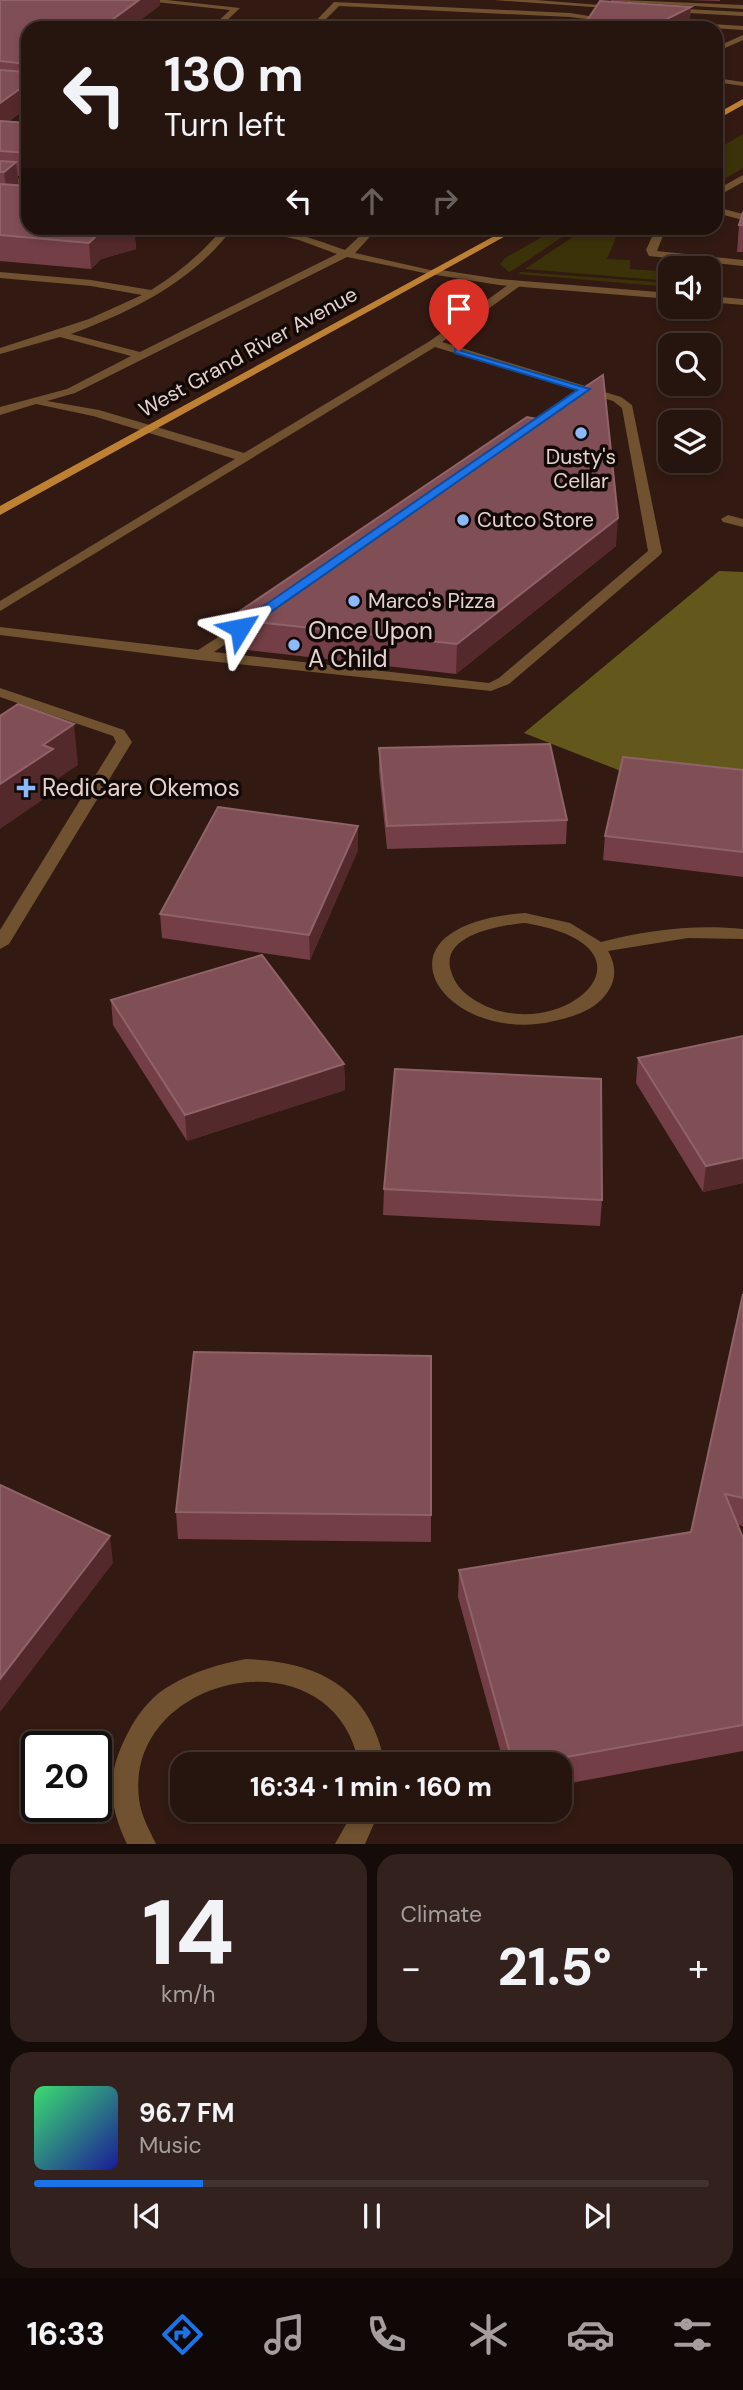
<!DOCTYPE html>
<meta charset="utf-8">
<style>
:root{--surface:#26140e;--page:#32211c;--text:#f1f3f6;--muted:#a49e9e;--line:#42332e;--accent:#1a73e8}
body{margin:0;font-family:"DM Sans",sans-serif;background:var(--page);color:var(--text);height:100vh;display:flex;flex-direction:column;font-size:26px;white-space:nowrap}
*{box-sizing:border-box;margin:0}
p{font-size:23px;color:var(--muted)}
.icon{flex:none;width:38px;height:38px;fill:none;stroke:currentColor;stroke-width:2;stroke-linecap:round;stroke-linejoin:round}
.map{position:relative;height:1844px;overflow:hidden}
.panel{display:flex;flex-direction:column;gap:10px;padding:10px;background:#150b08;flex:1}
.panel>*{flex:none}
.top-card{position:absolute;left:21px;top:21px;width:702px;height:214px;border-radius:21px;box-shadow:0 4px 10px #0003,0 0 0 2px var(--line);background:#26140e;color:var(--text);overflow:hidden}
.tools{position:absolute;left:658px;top:256px;display:grid;gap:14px}
.tools a{display:grid;place-items:center;width:63px;height:63px;border-radius:14px;background:var(--surface);box-shadow:0 4px 10px #0003,0 0 0 2px var(--line);font-size:35px}
.speed{position:absolute;left:21px;top:1731px;display:flex;gap:14px;font-size:35px;font-weight:700;text-align:center}
.speed>*{display:grid;place-content:center;width:91px;height:91px;border-radius:50%;background:var(--surface);box-shadow:0 4px 10px #0003,0 0 0 2px var(--line);line-height:1}
.speed .limit{border:4px solid #111;border-radius:10px;background:#fff;color:#111}
.pin{position:absolute;display:grid;place-items:center;width:60px;height:60px;color:#fff;margin:-72px -30px;border-radius:50% 50% 50% 0;rotate:-45deg;box-shadow:0 0 7px #0007}
.pin .icon{rotate:45deg}
.me{position:absolute;width:77px;margin:-38px;rotate:55deg;stroke-linejoin:round;filter:drop-shadow(0 0 5px #0008)}
.turn{display:flex;align-items:center;gap:24px;height:147px;padding:0 28px;font-size:32px}
.turn .icon{width:91px;height:91px;stroke-width:2.5}
.turn b{display:block;font-size:49px;line-height:60px}
.lanes{display:flex;align-items:center;height:66px;padding:0 28px;background:#0003;justify-content:center;gap:35px;direction:ltr}
.lanes .off{opacity:.35}
.big{font-size:52px;font-weight:800;line-height:1.1}
.panel .card{flex:1;display:flex;flex-direction:column;justify-content:center;gap:10px;min-width:0;padding:0 24px;border-radius:21px;background:var(--page)}
.panel .dial{align-items:center;gap:0}
.dial b{font-size:91px;line-height:1}
.song{display:flex;align-items:center;gap:21px}
.cover{width:84px;height:84px;border-radius:10px;background:linear-gradient(135deg,hsl(140 70% 55%),hsl(240 70% 35%))}
.played{height:7px;border-radius:4px;background:linear-gradient(90deg,var(--accent) 25%,var(--line) 25%)}
.keys{display:flex;justify-content:space-around;direction:ltr}
.heat{display:flex;justify-content:space-between;align-items:center;font-size:38px;direction:ltr}
.panel .tiles{flex:1;display:grid;gap:10px;grid-template-columns:1fr 1fr}
.card:last-child{grid-column:span 2}
.trip{position:absolute;left:170px;top:1752px;width:402px;height:70px;border-radius:21px;background:var(--surface);box-shadow:0 4px 10px #0003,0 0 0 2px var(--line);font-weight:800;line-height:70px;text-align:center}
.dock{display:flex;height:112px;justify-content:space-around;align-items:center;background:#0f0806;color:var(--muted)}
.dock .icon{width:49px;height:49px}
.dock .selected{color:var(--accent)}
.dock b{font-size:32px;color:var(--text)}
.map>svg:first-child{display:block}
.green{fill:#3b320a}
.forest{fill:#64571b}
.lines{fill:none;stroke-linecap:round;stroke-linejoin:round}
.service{fill:#705230;fill-rule:evenodd}
.minor{fill:#705230;fill-rule:evenodd}
.primary{fill:#be8134;fill-rule:evenodd}
.wall{fill:#733e46}
.shaded-wall{fill:#54292b}
.building{fill:#804e55;stroke:#8f6368;stroke-width:2}
.route{fill:#1a73e8;stroke:#114b97;stroke-width:2}
.poi-dot{fill:#8abafc;stroke:#120805;stroke-width:2.5}
.labels{text-anchor:middle;stroke-width:7;stroke-linejoin:round;paint-order:stroke}
.far-street-label{font-size:21px;fill:#e4d3cd;stroke:#120805}
.far-poi-label{font-size:21px;fill:#e4d3cd;stroke:#120805;text-anchor:start}
.poi-label{font-size:24px;fill:#e4d3cd;stroke:#120805;text-anchor:start}
</style>
<div class="map">
<svg width="743" height="1844" viewBox="0 0 743 1844">
<rect width="100%" height="100%" fill="#321a12"/>
<!-- green -->
<path class="green" d="M743 134V168L716 184V150Z
M558 228H575L515 269 509 272 500 264 505 258Z
M586 228 619 230 607 259 630 260V269L670 272V281L525 269Z
M521 272 670 283V287L518 274Z"/>
<!-- forest -->
<path class="forest" d="M719 571 743 572V784L631 775 524 733Z"/>
<g class="lines">
<!-- service -->
<path class="service" d="M137 0H167L240 8 219 28H211L230 10Z
M623 0 743 5V9L627 2Z
M334 2 570 13 614 20 610 22 570 17 339 6 317 28H309Z
M663 21 743 26V30L666 25Z
M743 35V40L716 52V47Z
M716 78 743 82V86L716 82Z
M743 175V182L716 197V190Z
M0 177 28 179V185L0 183Z
M716 207 743 214V220L716 213Z
M223 228H233C192 282 133 311 71 334L140 352 337 254 299 240 257 230 255 228C287 228 316 240 345 250L368 228H378L355 253 439 272 434 275 347 257 75 393 47 401 99 410 244 453 430 341 512 282H520V286L442 342 621 397 632 405 662 552 660 555 509 684 491 691 199 660 0 635V627L198 650 248 618 253 619V625L214 652 489 683 499 678 648 551 622 408 613 401 435 347 0 611V601L235 459 93 416 36 404 0 415V407L67 389 131 356 60 337 0 354V348L89 319 142 295 91 286 0 278V272L91 280 151 290C179 273 202 253 223 228Z
M656 228H666L657 251 743 260V266L649 256 646 250Z
M728 515 743 519V527L723 522 721 519Z
M0 688 124 730 132 742 9 944 0 949V930L116 742 113 736 0 697Z"/>
<!-- minor -->
<path class="minor" d="M494 0H536L625 7 621 9Z
M667 8 743 12V16L670 12Z
M434 269 499 279 670 293V299L499 285 430 274 429 272Z
M709 296 743 299V305L709 302Z
M525 913 570 923 601 942C648 930 695 924 743 929V939L688 938 608 951C618 968 616 984 602 999 589 1012 572 1017 554 1021 445 1047 359 926 525 913ZM525 923C677 948 555 1053 473 999 462 992 455 984 451 971 439 935 501 925 525 923Z
M246 1659C319 1662 370 1687 385 1764H359C333 1629 124 1674 139 1799 141 1816 149 1829 156 1844H127C106 1800 107 1770 131 1727 140 1711 154 1694 171 1685 195 1671 219 1664 246 1659Z
M354 1810H380L365 1844H335Z"/>
<!-- primary -->
<path class="primary" d="M743 99V105L716 120V114Z
M509 228H520L0 515V506Z"/>
</g>
<!-- wall -->
<path class="wall" d="M0 0 160 5 130 28H28V107L8 122 28 123V177L18 176V186L28 228H134L136 249 101 259 91 269 0 261Z
M611 0H625V3L691 7 689 28H582L611 2Z
M686 0H720V1Z
M743 212V252H737L739 225Z
M537 419 616 546 456 674 229 648 228 619Z
M379 748 567 820 566 844 387 849 379 771Z
M743 770V877L603 860 605 836Z
M358 850 310 960 162 938 160 914Z
M111 1000 344 1064 345 1090 187 1141 113 1025Z
M743 1036V1183L703 1192 636 1083 638 1058Z
M384 1189 602 1200 600 1226 383 1215Z
M743 1294V1526L738 1525 743 1538V1751L560 1785V1764H504L458 1597 459 1570 691 1532Z
M176 1512 431 1515V1542L178 1539Z"/>
<!-- shaded-wall -->
<path class="shaded-wall" d="M139 0H160V5L130 28H101Z
M691 7 689 28H649Z
M28 83V107L0 128V103Z
M16 162 19 187 7 197 4 172Z
M118 228H134L136 249 101 259 91 269 89 243 99 233Z
M618 518 616 546 456 674 457 644Z
M74 724 78 765 56 780 57 790 0 829V784L43 745Z
M358 826V850L310 960 309 935Z
M344 1064 345 1090 187 1141 185 1115Z
M743 1158V1183L703 1192 706 1166Z
M110 1536 113 1563 0 1712V1679Z"/>
<!-- building -->
<path class="building" d="M0 0H139L101 28H28V83L0 103V70L26 72 28 64 0 61Z
M600 1 691 7 649 28H582Z
M0 121 28 123V153L0 151Z
M0 161 16 162 4 172H0Z
M0 184 28 186V228H118L99 233 89 243 0 235Z
M743 212V225H739Z
M603 375 618 518 457 644 228 619 527 417 537 419Z
M18 704 74 724 43 745 53 749 0 784V716Z
M550 744 567 820 387 826 379 748Z
M623 757 743 770V852L605 836Z
M218 807 358 826 309 935 160 914Z
M262 955 344 1064 185 1115 111 1000Z
M743 1036V1158L706 1166 638 1058Z
M395 1069 601 1079 602 1200 384 1189Z
M743 1294V1498L725 1494 743 1538V1725L528 1764H513L459 1570 691 1532Z
M194 1352 431 1356V1515L176 1512Z
M0 1485 110 1536 0 1679Z"/>
<!-- route -->
<path class="route" d="M455 349 590 389 245 630H236V625L577 390 455 353Z"/>
<!-- markers -->
<g class="poi-dot">
<circle cx="581" cy="433" r="7"/>
<circle cx="463" cy="520" r="7"/>
<circle cx="354" cy="601" r="7"/>
<circle cx="294" cy="645" r="7"/>
<path d="M22.5 777.5h7v7h7v7h-7v7h-7v-7h-7v-7h7z"/>
</g>
<g class="labels">
<!-- far-street labels -->
<g class="far-street-label">
<text transform="translate(248 352) rotate(-29)" y="7">West Grand River Avenue</text>
</g>
<!-- far-poi labels -->
<g class="far-poi-label">
<text x="581" y="464" text-anchor="middle">Dusty's<tspan x="581" dy="24">Cellar</tspan></text>
<text x="477" y="527">Cutco Store</text>
<text x="368" y="608">Marco's Pizza</text>
</g>
<!-- poi labels -->
<g class="poi-label">
<text x="308" y="639">Once Upon<tspan x="308" dy="28">A Child</tspan></text>
<text x="42" y="796">RediCare Okemos</text>
</g>
</g>
</svg>
<div class="tools">
<a><svg class="icon" aria-label="sound" viewBox="0 0 24 24"><path d="M4 9h4l5-4v14l-5-4H4zM17 9q2 3 0 6"/></svg></a>
<a><svg class="icon" aria-label="search" viewBox="0 0 24 24"><circle cx="10" cy="10" r="6"/><path d="M15 15l6 6"/></svg></a>
<a><svg class="icon" aria-label="layers" viewBox="0 0 24 24"><path d="M12 4l9 5-9 5-9-5zM3 14l9 5 9-5"/></svg></a>
</div>
<div class="speed"><div class="limit">20</div></div>
<div class="pin" style="left:459px;top:351px;background:#d93025"><svg class="icon" aria-label="arrive" viewBox="0 0 24 24"><path d="M6 21V4h12l-3 4 3 4H6"/></svg></div>
<svg class="me" style="left:240px;top:628px" viewBox="-20 -20 40 40"><path d="M0-17L14 15 0 8-14 15z" fill="#1a73e8" stroke="#fff" stroke-width="4"/></svg>
<div class="trip">16:34 · 1 min · 160 m</div>
<div class="top-card">
<div class="turn"><svg class="icon" aria-label="left" viewBox="0 0 24 24"><path d="M17 20v-9H6M10 6l-5 5 5 5"/></svg><div><b>130 m</b>Turn left</div></div>
<div class="lanes"><svg class="icon" aria-label="left" viewBox="0 0 24 24"><path d="M17 20v-9H6M10 6l-5 5 5 5"/></svg><svg class="icon off" aria-label="ahead" viewBox="0 0 24 24"><path d="M12 20V5M6 11l6-6 6 6"/></svg><svg class="icon off" aria-label="right" viewBox="0 0 24 24"><path d="M7 20v-9h11M14 6l5 5-5 5"/></svg></div>
</div>
</div>
<section class="panel">
<div class="tiles">
<div class="card dial"><b>14</b><p>km/h</p></div>
<div class="card"><p>Climate</p>
<div class="heat"><a>−</a><b class="big">21.5°</b><a>+</a></div>
</div>
<div class="card">
<div class="song"><i class="cover"></i><div><b>96.7 FM</b><p>Music</p></div></div>
<div class="played"></div>
<div class="keys"><svg class="icon" aria-label="previous" viewBox="0 0 24 24"><path d="M18 5L8 12l10 7zM5 5v14"/></svg><svg class="icon" aria-label="pause" viewBox="0 0 24 24"><path d="M8 5v14M16 5v14"/></svg><svg class="icon" aria-label="next" viewBox="0 0 24 24"><path d="M6 5l10 7-10 7zM19 5v14"/></svg></div>
</div>
</div>
</section>
<nav class="dock">
<b>16:33</b>
<svg class="icon selected" aria-label="directions" viewBox="0 0 24 24"><path d="M12 3l9 9-9 9-9-9zM9 14v-3h6M13 9l2 2-2 2"/></svg>
<svg class="icon" aria-label="music" viewBox="0 0 24 24"><path d="M9 18V5l10-2v13"/><circle cx="6" cy="18" r="3"/><circle cx="16" cy="16" r="3"/></svg>
<svg class="icon" aria-label="phone" viewBox="0 0 24 24"><path d="M5 4h4l2 5-3 2q2 4 5 5l2-3 5 2v4C11 20 4 13 5 4z"/></svg>
<svg class="icon" aria-label="climate" viewBox="0 0 24 24"><path d="M12 3v18M4 7l16 10M4 17L20 7"/></svg>
<svg class="icon" aria-label="car" viewBox="0 0 24 24"><path d="M5 17H2v-5l4-1 3-4h7l3 4 3 1v5h-3M9 17h6M6 11h13"/><circle cx="7" cy="17" r="2"/><circle cx="17" cy="17" r="2"/></svg>
<svg class="icon" aria-label="filters" viewBox="0 0 24 24"><path d="M4 7h16M4 17h16"/><circle cx="9" cy="7" r="2"/><circle cx="15" cy="17" r="2"/></svg>
</nav>
